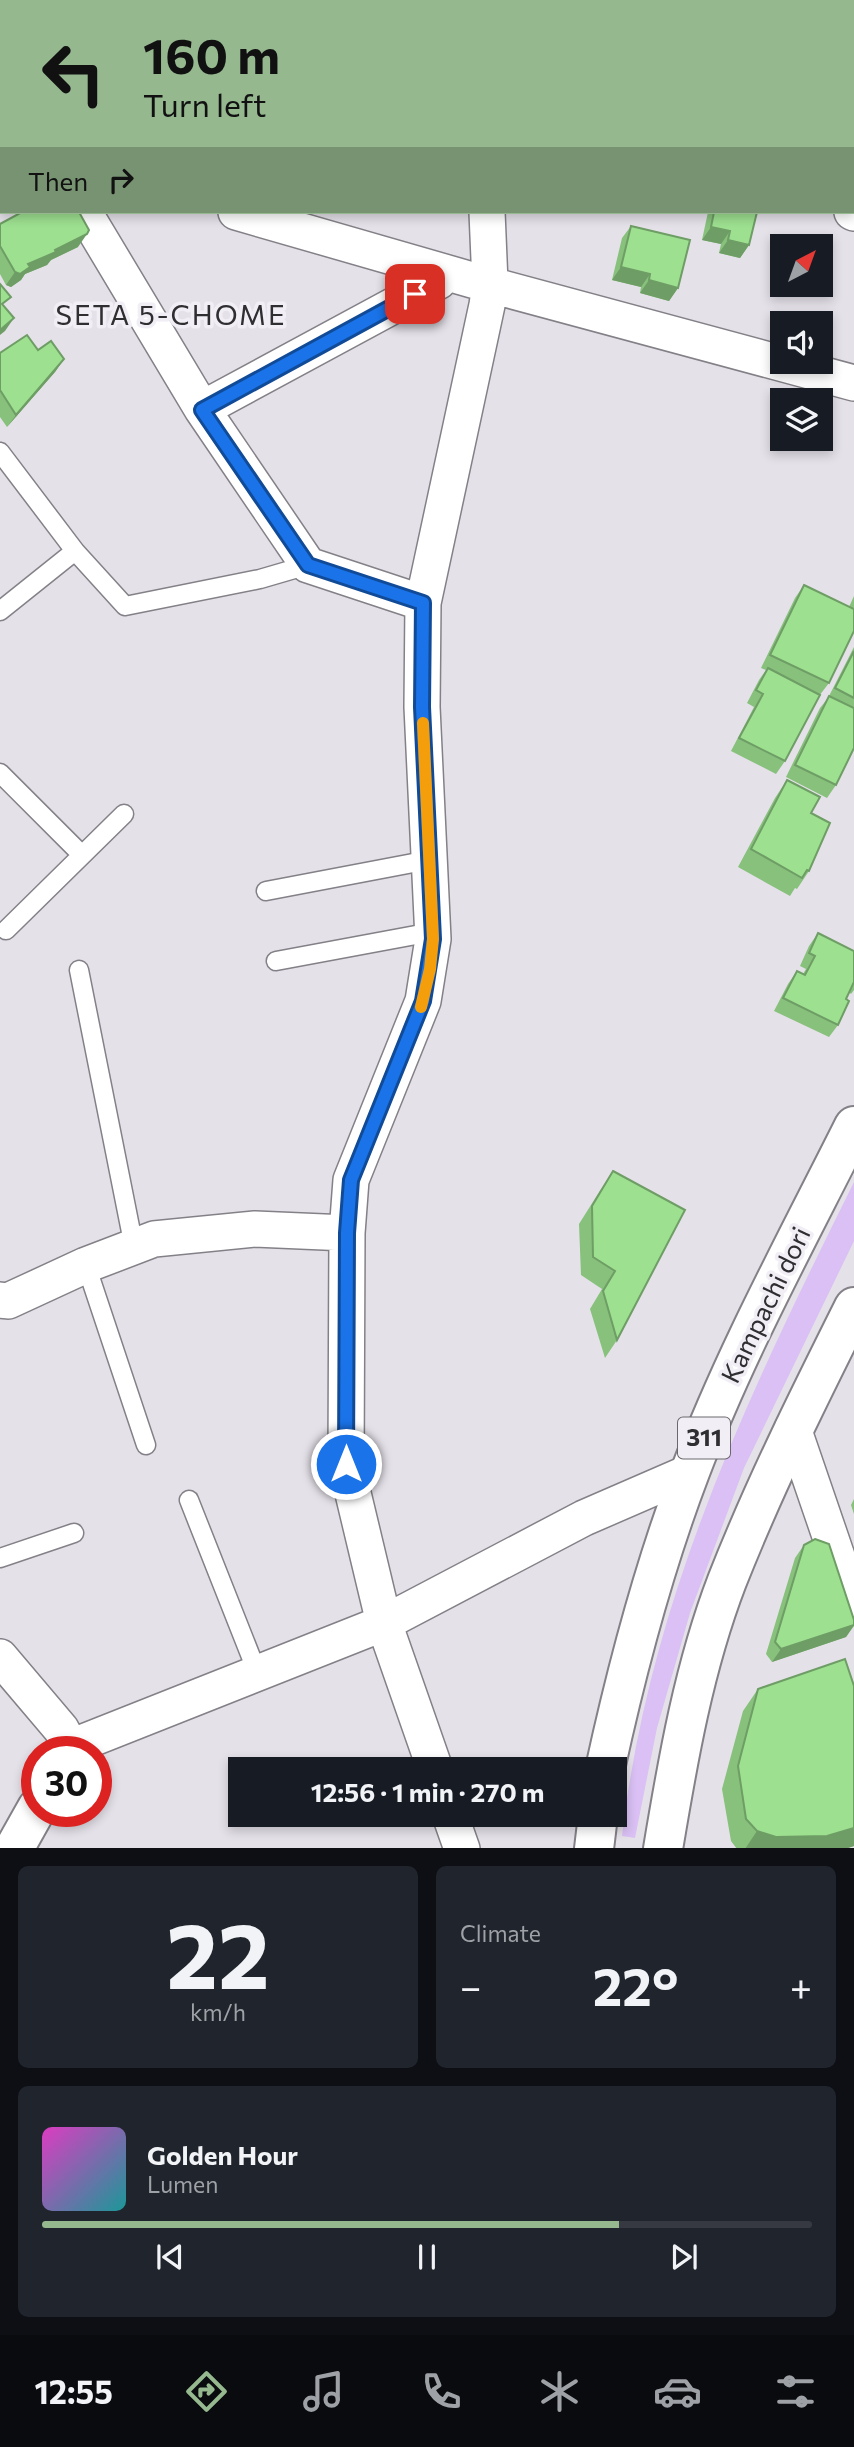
<!DOCTYPE html>
<meta charset="utf-8">
<style>
:root{--surface:#171b24;--page:#20242c;--text:#f1f3f6;--muted:#9ea1a6;--line:#363941;--accent:#95b88f}
body{margin:0;font-family:Commissioner,sans-serif;background:var(--page);color:var(--text);height:100vh;display:flex;flex-direction:column;font-size:26px;white-space:nowrap}
*{box-sizing:border-box;margin:0}
p{font-size:23px;color:var(--muted)}
.icon{flex:none;width:38px;height:38px;fill:none;stroke:currentColor;stroke-width:2;stroke-linecap:round;stroke-linejoin:round}
.map{position:relative;height:1848px;overflow:hidden}
.drawer{display:flex;flex-direction:column;gap:18px;padding:18px;background:#0d0f14;flex:1}
.drawer>*{flex:none}
.banner{position:absolute;left:0px;top:0px;width:854px;height:214px;box-shadow:0 4px 10px #0003;background:#95b88f;color:#111;overflow:hidden}
.needle{width:46px;rotate:41deg}
.buttons{position:absolute;left:770px;top:234px;display:grid;gap:14px}
.buttons a{display:grid;place-items:center;width:63px;height:63px;border-radius:0px;background:var(--surface);box-shadow:0 4px 10px #0003;font-size:35px}
.speed{position:absolute;left:21px;top:1736px;display:flex;gap:14px;font-size:35px;font-weight:700;text-align:center}
.speed>*{display:grid;place-content:center;width:91px;height:91px;border-radius:50%;background:var(--surface);box-shadow:0 4px 10px #0003;line-height:1}
.speed .limit{border:10px solid #d22;background:#fff;color:#111}
.pin{position:absolute;display:grid;place-items:center;width:60px;height:60px;color:#fff;margin:-30px;border-radius:14px;box-shadow:0 4px 10px #0006}
.me{position:absolute;width:77px;margin:-38px;rotate:0deg;stroke-linejoin:round;filter:drop-shadow(0 0 5px #0008)}
.turn{display:flex;align-items:center;gap:24px;height:147px;padding:0 28px;font-size:32px}
.turn .icon{width:91px;height:91px;stroke-width:2.5}
.turn b{display:block;font-size:49px;line-height:60px}
.then{display:flex;align-items:center;height:66px;padding:0 28px;background:#0003;gap:14px;font-size:26px}
.big{font-size:52px;font-weight:700;line-height:1.1}
.drawer .widget{flex:1;display:flex;flex-direction:column;justify-content:center;gap:10px;min-width:0;padding:0 24px;border-radius:10px;background:var(--page)}
.drawer .dial{align-items:center;gap:0}
.dial b{font-size:91px;line-height:1}
.song{display:flex;align-items:center;gap:21px}
.cover{width:84px;height:84px;border-radius:10px;background:linear-gradient(135deg,hsl(310 70% 55%),hsl(180 70% 35%))}
.played{height:7px;border-radius:4px;background:linear-gradient(90deg,var(--accent) 75%,var(--line) 75%)}
.keys{display:flex;justify-content:space-around;direction:ltr}
.heat{display:flex;justify-content:space-between;align-items:center;font-size:38px;direction:ltr}
.drawer .tiles{flex:1;display:grid;gap:18px;grid-template-columns:1fr 1fr}
.widget:last-child{grid-column:span 2}
.trip{position:absolute;left:228px;top:1757px;width:399px;height:70px;border-radius:0px;background:var(--surface);box-shadow:0 4px 10px #0003;font-weight:700;line-height:70px;text-align:center}
.tab-bar{display:flex;height:112px;justify-content:space-around;align-items:center;background:#090b0e;color:var(--muted)}
.tab-bar .icon{width:49px;height:49px}
.tab-bar .current{color:var(--accent)}
.tab-bar b{font-size:32px;color:var(--text)}
.map>svg:first-child{display:block}
.green{fill:#dac0f4}
.lines{fill:none;stroke-linecap:round;stroke-linejoin:round}
.lane-casing{stroke:#848087;stroke-width:21}
.street-casing{stroke:#848087;stroke-width:38}
.secondary-casing{stroke:#848087;stroke-width:42}
.primary-casing{stroke:#848087;stroke-width:42}
.lane{stroke:#fff;stroke-width:18}
.street{stroke:#fff;stroke-width:35}
.secondary{stroke:#fff;stroke-width:38}
.primary{stroke:#fff;stroke-width:38}
.wall{fill:#87c17c}
.shaded-wall{fill:#6e9d65}
.building{fill:#9de090;stroke:#6e9d65;stroke-width:2}
.route-casing{stroke:#114b97;stroke-width:18}
.route{stroke:#1a73e8;stroke-width:12}
.slow{stroke:#f59e0b;stroke-width:12}
.labels{text-anchor:middle;stroke-width:7;stroke-linejoin:round;paint-order:stroke}
.shield{fill:#f2eef6;stroke:#6a686c;stroke-width:2}
.shield-label{font-size:24px;font-weight:bold;fill:#2f2e31}
.street-label{font-size:26px;fill:#2f2e31;stroke:#f2eef6}
.neighbourhood-label{font-size:28px;letter-spacing:2px;fill:#2f2e31;stroke:#f2eef6}
</style>
<div class="map">
<svg width="854" height="1849" viewBox="0 0 854 1849">
<rect width="100%" height="100%" fill="#e5e1e9"/>
<!-- green -->
<path class="green" d="M854 1182V1241L744 1468 690 1613 657 1728 635 1838 622 1836C650 1597 749 1394 854 1182Z"/>
<g class="lines">
<defs>
<path id="lane" d="M0 452 75 551
M0 611 75 551 125 606 260 579 308 565
M0 773 82 855
M266 891 429 860
M6 930 124 814
M276 961 432 932
M79 970 134 1247
M86 1265 146 1445
M189 1500 257 1672
M0 1558 74 1533"/>
<path id="street" d="M1 0 2 2
M763 0 770 2
M504 2V0
M0 150 2 151
M84 212 202 409 308 565 423 603
M236 212 472 280 854 383
M852 212 854 213
M202 409 439 281 442 272
M0 1300 8 1301 86 1265 154 1239 255 1229 347 1233
M793 1428 854 1606
M0 1657 61 1729 71 1747 384 1623 584 1518 690 1472
M435 1769 384 1623 346 1464 347 1233 351 1180 423 1001 433 939 422 707 423 603 487 305 490 283 487 212
M450 1815 462 1849"/>
<path id="secondary" d="M68 1752 71 1747
M14 1849 37 1808"/>
<path id="primary" d="M605 1769C627 1668 653 1569 690 1472 735 1353 797 1240 854 1126
M594 1849 598 1815
M663 1849C678 1759 694 1667 727 1581 764 1487 809 1397 854 1307"/>
</defs>
<!-- lane casing -->
<use href="#lane" class="lane-casing"/>
<!-- street casing -->
<use href="#street" class="street-casing"/>
<!-- secondary casing -->
<use href="#secondary" class="secondary-casing"/>
<!-- primary casing -->
<use href="#primary" class="primary-casing"/>
<!-- lane -->
<use href="#lane" class="lane"/>
<!-- street -->
<use href="#street" class="street"/>
<!-- secondary -->
<use href="#secondary" class="secondary"/>
<!-- primary -->
<use href="#primary" class="primary"/>
</g>
<!-- wall -->
<path class="wall" d="M708 212H757L749 245 740 258 719 253 721 244 702 240Z
M0 224 78 247 51 260 47 265 25 274 21 280 11 287 6 285 0 274Z
M631 226 678 288 669 301 640 293 641 287 612 280 622 238Z
M38 350 64 359 55 372 7 427 0 417V353Z
M804 585 849 607 854 596V631L829 683 819 696 785 761 776 774 731 751 754 707 747 703 759 680 766 670 761 668 795 598Z
M854 647V748L836 785 827 798 786 777 820 708 828 698Z
M787 780 811 813 809 871 797 889 795 888 790 896 738 867 775 798Z
M818 933 854 951V990L851 994 849 992 846 999 838 1025 829 1037 774 1011 788 984 797 971 803 974 806 969 800 966 809 946Z
M613 1171 617 1340 605 1358 590 1309 602 1289 581 1275 579 1224 601 1189Z
M854 1499V1514L851 1505Z
M804 1545 854 1620V1626L846 1637 772 1662 766 1654 795 1558Z
M758 1689 854 1846 845 1849H737L731 1841 722 1789 743 1711Z"/>
<!-- shaded-wall -->
<path class="shaded-wall" d="M852 31 854 32V47H852Z
M711 227 730 231 721 244 702 240Z
M87 234 78 247 51 260 47 265 25 274 21 280 11 287 6 285 15 272 55 250Z
M728 240 749 245 740 258 719 253Z
M621 267 650 274 641 287 612 280Z
M649 280 678 288 669 301 640 293Z
M14 318 5 331 0 335V330Z
M64 359 55 372 7 427 16 415Z
M854 1625 846 1637 772 1662 781 1649Z
M854 1828V1846L845 1849H745L757 1831Z"/>
<!-- building -->
<path class="building" d="M260 0H329V2H260Z
M819 0H854V32L852 31V2H818Z
M2 75V104L0 105V76Z
M852 90 854 91V109L852 113Z
M22 212H79L89 230 87 234 55 250 56 252 28 264 30 267 20 274 15 272 0 246V224Z
M714 212H757L749 245 728 240 730 231 711 227Z
M631 226 690 240 678 288 649 280 650 274 621 267Z
M0 284 11 297 2 304 14 318 0 330Z
M27 335 38 350 51 341 64 359 16 415 0 390V353Z
M804 585 854 609V631L829 683 770 655Z
M854 651V698L835 688Z
M768 668 820 695 785 761 739 738 763 694 756 690Z
M829 696 854 708V748L836 785 795 765Z
M787 780 820 797 811 813 830 823 809 871 807 870 802 878 751 849Z
M818 933 854 951V982L846 999 849 1001 838 1025 783 998 797 971 805 975 815 956 809 953Z
M613 1171 685 1210 617 1340 603 1291 615 1271 593 1257 592 1206Z
M815 1539 829 1544 854 1620V1625L781 1649 775 1642 804 1545Z
M845 1659 854 1686V1828L827 1836 776 1837 757 1831 746 1819 738 1766 758 1689Z"/>
<g class="lines">
<defs>
<path id="route" d="M346 1464 347 1233 351 1180 423 1001 433 939 422 707 423 603 308 565 202 410 415 294"/>
</defs>
<!-- route casing -->
<use href="#route" class="route-casing"/>
<!-- route -->
<use href="#route" class="route"/>
<!-- slow -->
<path class="slow" d="M421 1007 430 969 433 939 423 723"/>
</g>
<g class="labels">
<!-- shield labels -->
<rect class="shield" x="678" y="1417.5" width="52" height="41" rx="5"/>
<g class="shield-label">
<text x="704" y="1446">311</text>
</g>
<!-- street labels -->
<g class="street-label">
<text transform="translate(766 1305) rotate(-64)" y="9">Kampachi dori</text>
</g>
<!-- neighbourhood labels -->
<g class="neighbourhood-label">
<text x="171" y="325">SETA 5-CHOME</text>
</g>
</g>
</svg>
<div class="buttons">
<a><svg class="needle" viewBox="-14 -14 28 28"><path d="M0-13l5 13h-10z" fill="#e53935"/><path d="M0 13l5-13h-10z" fill="#9ea1a6"/></svg></a>
<a><svg class="icon" aria-label="sound" viewBox="0 0 24 24"><path d="M4 9h4l5-4v14l-5-4H4zM17 9q2 3 0 6"/></svg></a>
<a><svg class="icon" aria-label="layers" viewBox="0 0 24 24"><path d="M12 4l9 5-9 5-9-5zM3 14l9 5 9-5"/></svg></a>
</div>
<div class="speed"><div class="limit">30</div></div>
<div class="pin" style="left:415px;top:294px;background:#d93025"><svg class="icon" aria-label="arrive" viewBox="0 0 24 24"><path d="M6 21V4h12l-3 4 3 4H6"/></svg></div>
<svg class="me" style="left:346px;top:1464px" viewBox="-20 -20 40 40"><circle r="17" fill="#1a73e8" stroke="#fff" stroke-width="3"/><path d="M0-11L8 9 0 5-8 9z" fill="#fff"/></svg>
<div class="trip">12:56 · 1 min · 270 m</div>
<div class="banner">
<div class="turn"><svg class="icon" aria-label="left" viewBox="0 0 24 24"><path d="M17 20v-9H6M10 6l-5 5 5 5"/></svg><div><b>160 m</b>Turn left</div></div>
<div class="then">Then<svg class="icon" aria-label="right" viewBox="0 0 24 24"><path d="M7 20v-9h11M14 6l5 5-5 5"/></svg></div>
</div>
</div>
<section class="drawer">
<div class="tiles">
<div class="widget dial"><b>22</b><p>km/h</p></div>
<div class="widget"><p>Climate</p>
<div class="heat"><a>−</a><b class="big">22°</b><a>+</a></div>
</div>
<div class="widget">
<div class="song"><i class="cover"></i><div><b>Golden Hour</b><p>Lumen</p></div></div>
<div class="played"></div>
<div class="keys"><svg class="icon" aria-label="previous" viewBox="0 0 24 24"><path d="M18 5L8 12l10 7zM5 5v14"/></svg><svg class="icon" aria-label="pause" viewBox="0 0 24 24"><path d="M8 5v14M16 5v14"/></svg><svg class="icon" aria-label="next" viewBox="0 0 24 24"><path d="M6 5l10 7-10 7zM19 5v14"/></svg></div>
</div>
</div>
</section>
<nav class="tab-bar">
<b>12:55</b>
<svg class="icon current" aria-label="directions" viewBox="0 0 24 24"><path d="M12 3l9 9-9 9-9-9zM9 14v-3h6M13 9l2 2-2 2"/></svg>
<svg class="icon" aria-label="music" viewBox="0 0 24 24"><path d="M9 18V5l10-2v13"/><circle cx="6" cy="18" r="3"/><circle cx="16" cy="16" r="3"/></svg>
<svg class="icon" aria-label="phone" viewBox="0 0 24 24"><path d="M5 4h4l2 5-3 2q2 4 5 5l2-3 5 2v4C11 20 4 13 5 4z"/></svg>
<svg class="icon" aria-label="climate" viewBox="0 0 24 24"><path d="M12 3v18M4 7l16 10M4 17L20 7"/></svg>
<svg class="icon" aria-label="car" viewBox="0 0 24 24"><path d="M5 17H2v-5l4-1 3-4h7l3 4 3 1v5h-3M9 17h6M6 11h13"/><circle cx="7" cy="17" r="2"/><circle cx="17" cy="17" r="2"/></svg>
<svg class="icon" aria-label="filters" viewBox="0 0 24 24"><path d="M4 7h16M4 17h16"/><circle cx="9" cy="7" r="2"/><circle cx="15" cy="17" r="2"/></svg>
</nav>
